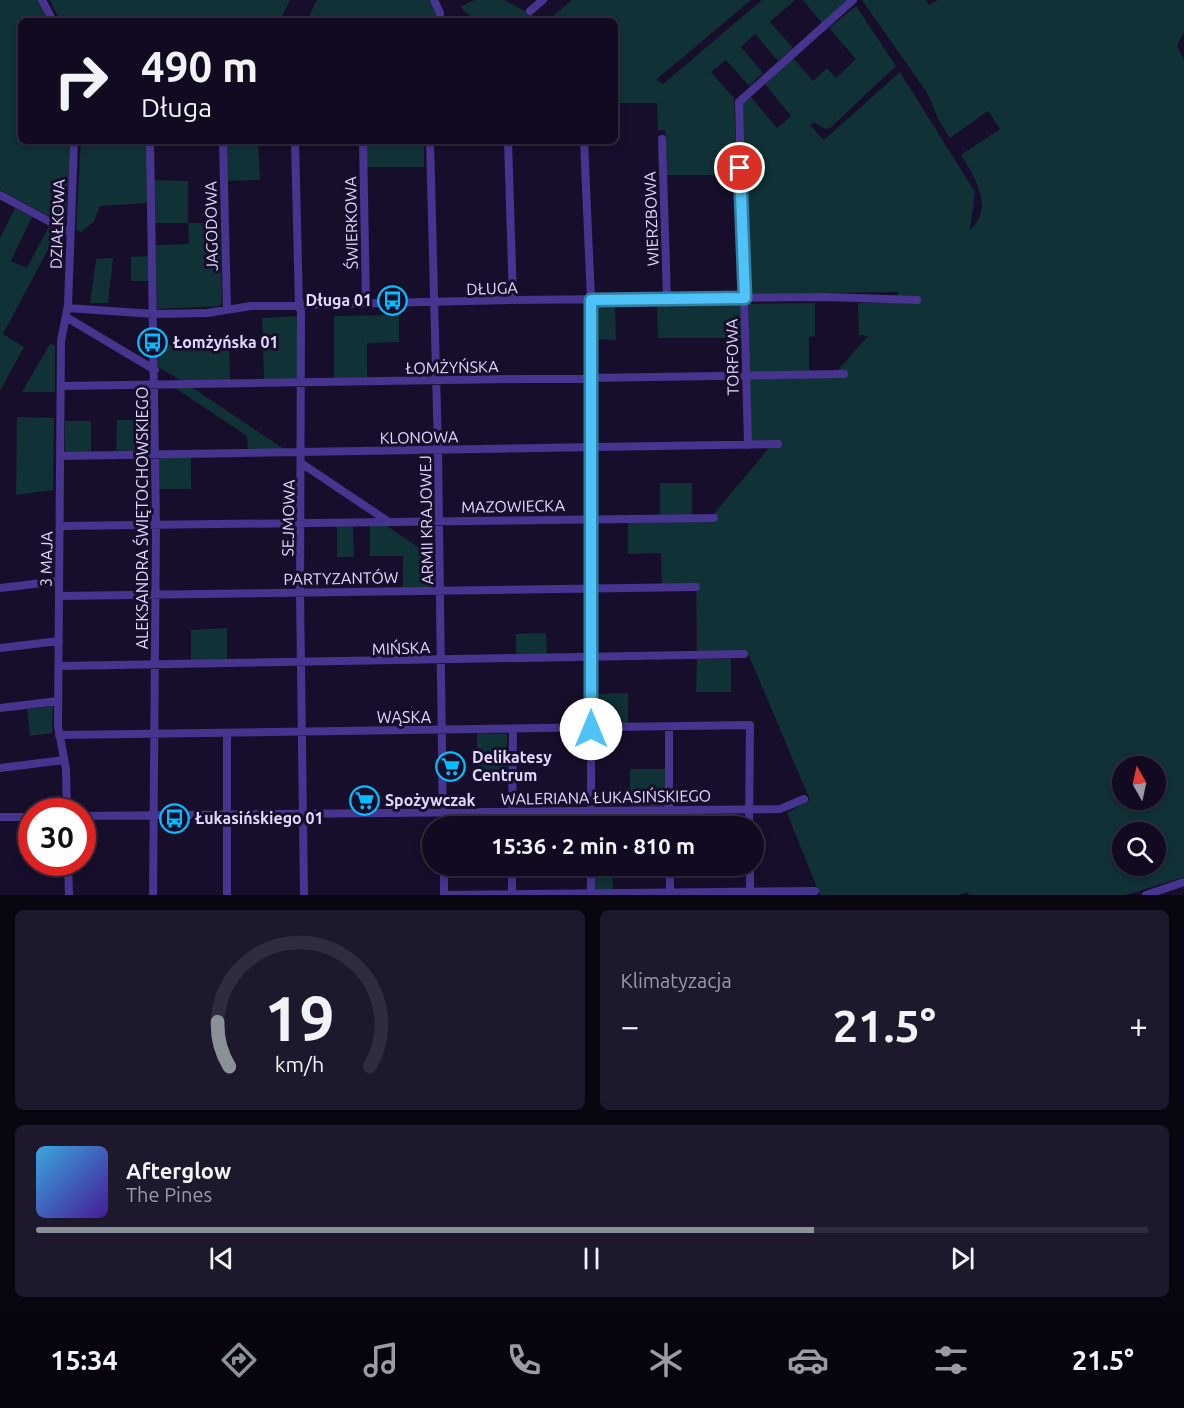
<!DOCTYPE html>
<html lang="pl">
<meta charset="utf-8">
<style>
:root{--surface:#110a20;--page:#1e182d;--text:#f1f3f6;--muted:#9c9aa5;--line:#302b3e;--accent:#8c9099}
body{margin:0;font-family:Ubuntu,sans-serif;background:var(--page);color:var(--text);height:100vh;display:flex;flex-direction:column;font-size:22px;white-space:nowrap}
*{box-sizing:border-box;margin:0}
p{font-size:20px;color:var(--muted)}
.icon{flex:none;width:33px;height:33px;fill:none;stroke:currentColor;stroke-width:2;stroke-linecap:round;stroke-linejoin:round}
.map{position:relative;height:895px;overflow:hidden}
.sheet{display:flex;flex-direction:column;gap:15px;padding:15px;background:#090612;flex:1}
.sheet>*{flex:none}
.hud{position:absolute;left:18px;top:18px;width:600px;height:126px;border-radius:9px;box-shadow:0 3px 9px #0003,0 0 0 2px var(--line);background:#110a20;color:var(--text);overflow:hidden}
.needle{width:39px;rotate:351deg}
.tools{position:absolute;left:1112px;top:756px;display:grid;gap:12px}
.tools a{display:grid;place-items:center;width:54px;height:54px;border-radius:50%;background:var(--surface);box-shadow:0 3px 9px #0003,0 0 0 2px var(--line);font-size:30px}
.speed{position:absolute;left:18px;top:798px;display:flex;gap:12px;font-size:30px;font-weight:700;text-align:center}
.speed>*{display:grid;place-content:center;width:78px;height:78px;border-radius:50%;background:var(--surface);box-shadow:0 3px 9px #0003,0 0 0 2px var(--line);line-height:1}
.speed .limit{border:9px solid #d22;background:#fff;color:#111}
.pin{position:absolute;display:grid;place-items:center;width:51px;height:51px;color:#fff;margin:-26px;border:3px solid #fff;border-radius:50%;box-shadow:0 2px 6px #0007}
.me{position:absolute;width:66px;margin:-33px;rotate:0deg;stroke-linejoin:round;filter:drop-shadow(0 0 4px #0008)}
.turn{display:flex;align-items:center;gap:21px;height:126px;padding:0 24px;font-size:27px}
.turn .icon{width:78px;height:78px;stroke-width:2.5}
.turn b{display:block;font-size:42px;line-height:51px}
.big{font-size:45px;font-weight:700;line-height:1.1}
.sheet .widget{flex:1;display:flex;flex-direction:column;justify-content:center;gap:9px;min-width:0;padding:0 21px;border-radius:9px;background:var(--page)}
.sheet .dial{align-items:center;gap:0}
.dial svg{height:156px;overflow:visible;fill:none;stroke:var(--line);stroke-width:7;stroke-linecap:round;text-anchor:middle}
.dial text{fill:var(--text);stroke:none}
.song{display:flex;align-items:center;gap:18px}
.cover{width:72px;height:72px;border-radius:9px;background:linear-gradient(135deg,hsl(200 70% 55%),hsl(260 70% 35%))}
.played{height:6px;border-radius:3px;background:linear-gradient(90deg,var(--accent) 70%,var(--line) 70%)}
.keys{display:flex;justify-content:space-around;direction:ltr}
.heat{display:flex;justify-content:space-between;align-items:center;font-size:33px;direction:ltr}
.sheet .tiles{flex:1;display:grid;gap:15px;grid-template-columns:1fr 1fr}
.widget:last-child{grid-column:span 2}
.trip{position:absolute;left:422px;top:816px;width:342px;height:60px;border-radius:30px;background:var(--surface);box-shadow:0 3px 9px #0003,0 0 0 2px var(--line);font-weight:700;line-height:60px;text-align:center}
.tabs{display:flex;height:96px;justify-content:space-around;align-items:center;background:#07040d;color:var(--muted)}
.tabs .icon{width:42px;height:42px}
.tabs .active{color:var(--accent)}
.tabs b{font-size:27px;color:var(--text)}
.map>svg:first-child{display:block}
.green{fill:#103135;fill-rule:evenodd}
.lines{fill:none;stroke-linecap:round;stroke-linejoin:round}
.minor{stroke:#46348e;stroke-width:8}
.route-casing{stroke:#337fa1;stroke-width:15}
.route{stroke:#4fc3f7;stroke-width:10}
.labels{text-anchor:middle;stroke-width:6;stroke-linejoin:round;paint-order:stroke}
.street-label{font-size:16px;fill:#e2d8ff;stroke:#170e2b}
.poi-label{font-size:16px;font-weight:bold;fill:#e2d8ff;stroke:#170e2b;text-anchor:start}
</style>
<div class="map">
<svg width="1184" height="895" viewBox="0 0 1184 895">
<rect width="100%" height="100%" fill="#170e2b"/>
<!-- green -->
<path class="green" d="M0 0H38L48 21H21V141H70L66 225 0 190Z
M50 0H290L280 21H60Z
M317 0H432L437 14 436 21H307Z
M475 0H504L544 21H476L460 7Z
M572 0H751L656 80 663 84 762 0H795L770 22 793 48 778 61 755 34 741 47 763 73 749 86 726 60 711 72 734 98 737 175H667L665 130H658L657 103H615V21H547Z
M803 0H849L822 23Z
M862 0H926L929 5 938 0H1184V32L1177 46 1184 59V877L1126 895H969L967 892 959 895H820L787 813 810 800 747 651 697 652 696 584H662L661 553 628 554V522L713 515 774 442H750V379L838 370 868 336 859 335 858 303 898 302V292L749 294 742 102 750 96 777 128 791 116 764 83 793 58 813 81 827 68 836 78 856 59 829 28 856 6 896 66 830 128 825 129 814 122 810 125 824 140 900 72 975 192 970 230C995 208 975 178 961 155L1000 129 988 111 950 138 938 119 928 94ZM1122 766H1155V800H1122ZM1122 832H1155V866H1122Z
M81 141H147L148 203 100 206 94 221 81 232 76 230Z
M225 141H258L260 180 227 181Z
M365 141H424V167H366Z
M154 180 188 181V223H220L222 302 220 306 157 309 155 245 189 244 188 223H155Z
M15 208 32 217 11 261 27 268 49 226 58 231 3 334 24 347 0 391V238Z
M149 256V281H131V257Z
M113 258 108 303H90L96 259Z
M815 303V336L809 337V371L749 372V304Z
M741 304 742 338H658L657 305Z
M593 306H615L616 340 593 339Z
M399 315V342L367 343V378H334V316Z
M298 316V379H264L262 318Z
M50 344 55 345V392H22Z
M229 344 230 380H180L158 367 159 345Z
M175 388H193L284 449H248L247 436Z
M17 417 54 418 53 490 16 495Z
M117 420H151V450L116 451Z
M65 421H91V452H65Z
M159 457H191V489H158Z
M660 483H692V515H660Z
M384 524 434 558 435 583 431 587H403V556H370V525Z
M337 525H353L354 557H337Z
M227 628V660L191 661V630Z
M546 633 547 655 516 656V634Z
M697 659H731V692H696Z
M628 693V724L594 725V694Z
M53 706 52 733 30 736 27 709Z
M477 733 507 734V771H477Z
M630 769H666L665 806H630Z
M594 866H612L613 890H594Z"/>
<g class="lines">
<!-- minor -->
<path class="minor" d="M42 0 53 21
M434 0 440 13V21
M530 11 543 0
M662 139 667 299
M150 141 156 525 153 895
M223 141 227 310
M295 141 299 306 301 312 300 593 304 895
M363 141 366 304
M430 141 438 450 443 826
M508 141 513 300
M584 141 591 300V826
M0 195 69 232
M68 308 154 314 207 313 251 306 513 300 827 297 917 300
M66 317 155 370
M61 386 844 374
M748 445 739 102 853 0
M60 456 778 444
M301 463 386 520
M60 526 714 518
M0 588 59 581
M59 596 696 587
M0 648 59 641
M59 666 744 654
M0 708 58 701
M669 727V826
M59 735 750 725 749 826
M0 768 64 760
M67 812 66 769 58 726 61 341 68 305 74 141
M82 816 780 809 804 799
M0 817H32
M512 826 513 731
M68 862 69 895
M444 866V895
M512 866V895
M670 866V895
M750 866V895
M227 895V733
M445 895 815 891
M591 895V866
M1146 895 1184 882"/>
</g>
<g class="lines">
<defs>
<path id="route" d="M591 729V300L745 298 740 168"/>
</defs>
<!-- route casing -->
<use href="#route" class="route-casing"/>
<!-- route -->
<use href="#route" class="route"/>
</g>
<!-- icons -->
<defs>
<symbol id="bus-ring" viewBox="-11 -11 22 22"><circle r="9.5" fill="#170e2b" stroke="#04bfff" stroke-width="1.5"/><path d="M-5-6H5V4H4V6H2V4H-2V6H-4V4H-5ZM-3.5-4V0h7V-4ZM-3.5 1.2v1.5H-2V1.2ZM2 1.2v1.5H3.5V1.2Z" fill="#04bfff"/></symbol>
<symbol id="supermarket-ring" viewBox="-11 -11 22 22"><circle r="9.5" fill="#170e2b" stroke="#04bfff" stroke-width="1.5"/><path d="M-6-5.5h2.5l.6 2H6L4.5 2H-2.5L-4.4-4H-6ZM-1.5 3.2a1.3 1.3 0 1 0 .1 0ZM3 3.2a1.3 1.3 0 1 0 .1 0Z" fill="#04bfff"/></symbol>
</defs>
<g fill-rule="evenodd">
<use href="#bus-ring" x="376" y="284" width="33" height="33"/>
<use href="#bus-ring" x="136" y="326" width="33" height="33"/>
<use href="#supermarket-ring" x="434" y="750" width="33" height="33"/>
<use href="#supermarket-ring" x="348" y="784" width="33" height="33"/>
<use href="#bus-ring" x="158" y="802" width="33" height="33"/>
</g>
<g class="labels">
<!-- street labels -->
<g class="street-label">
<text transform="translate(651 219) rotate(-92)" y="6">WIERZBOWA</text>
<text transform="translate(351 223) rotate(-91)" y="6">ŚWIERKOWA</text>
<text transform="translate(57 224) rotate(-88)" y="6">DZIAŁKOWA</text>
<text transform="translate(211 226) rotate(-91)" y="6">JAGODOWA</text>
<text transform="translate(492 288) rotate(-2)" y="6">DŁUGA</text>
<text transform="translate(732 357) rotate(-91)" y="6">TORFOWA</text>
<text transform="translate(452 367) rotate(-1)" y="6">ŁOMŻYŃSKA</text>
<text transform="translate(419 437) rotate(-1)" y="6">KLONOWA</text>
<text transform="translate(513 506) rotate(-1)" y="6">MAZOWIECKA</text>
<text transform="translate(142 518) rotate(-90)" y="6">ALEKSANDRA ŚWIĘTOCHOWSKIEGO</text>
<text transform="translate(288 518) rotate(-89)" y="6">SEJMOWA</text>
<text transform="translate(426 520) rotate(-91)" y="6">ARMII KRAJOWEJ</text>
<text transform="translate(46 559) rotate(-89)" y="6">3 MAJA</text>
<text transform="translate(341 578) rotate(-1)" y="6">PARTYZANTÓW</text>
<text transform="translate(401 648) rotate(-2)" y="6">MIŃSKA</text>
<text x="404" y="723">WĄSKA</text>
<text transform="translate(606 797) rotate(-1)" y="6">WALERIANA ŁUKASIŃSKIEGO</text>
</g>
<!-- poi labels -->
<g class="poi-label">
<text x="372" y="306" text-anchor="end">Długa 01</text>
<text x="173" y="348">Łomżyńska 01</text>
<text x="472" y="763">Delikatesy<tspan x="472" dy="18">Centrum</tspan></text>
<text x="385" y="806">Spożywczak</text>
<text x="195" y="824">Łukasińskiego 01</text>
</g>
</g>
</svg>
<div class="tools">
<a><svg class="needle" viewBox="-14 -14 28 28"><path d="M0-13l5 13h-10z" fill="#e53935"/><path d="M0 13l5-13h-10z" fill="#9c9aa5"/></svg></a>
<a><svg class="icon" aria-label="search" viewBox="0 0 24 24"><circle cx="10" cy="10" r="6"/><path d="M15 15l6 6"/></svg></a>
</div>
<div class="speed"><div class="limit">30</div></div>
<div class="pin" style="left:740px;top:168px;background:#d93025"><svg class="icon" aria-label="arrive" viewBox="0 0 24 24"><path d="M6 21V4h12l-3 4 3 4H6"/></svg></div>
<svg class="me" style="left:591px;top:729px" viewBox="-20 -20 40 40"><circle r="19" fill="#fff"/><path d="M0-13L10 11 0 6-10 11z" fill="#4fc3f7"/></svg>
<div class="trip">15:36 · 2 min · 810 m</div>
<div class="hud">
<div class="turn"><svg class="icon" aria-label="right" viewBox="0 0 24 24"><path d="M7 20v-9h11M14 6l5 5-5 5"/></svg><div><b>490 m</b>Długa</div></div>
</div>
</div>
<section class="sheet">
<div class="tiles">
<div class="widget dial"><svg viewBox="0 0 100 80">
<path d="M14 69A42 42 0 1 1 86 69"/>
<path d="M14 69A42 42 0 0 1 8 46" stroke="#8c9099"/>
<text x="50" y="56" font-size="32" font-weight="700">19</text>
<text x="50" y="72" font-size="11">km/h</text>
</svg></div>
<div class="widget"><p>Klimatyzacja</p>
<div class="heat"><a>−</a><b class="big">21.5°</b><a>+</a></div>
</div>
<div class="widget">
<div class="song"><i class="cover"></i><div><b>Afterglow</b><p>The Pines</p></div></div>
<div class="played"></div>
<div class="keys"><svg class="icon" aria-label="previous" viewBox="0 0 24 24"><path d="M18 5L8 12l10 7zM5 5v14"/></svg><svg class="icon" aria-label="pause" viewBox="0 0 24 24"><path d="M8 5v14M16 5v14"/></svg><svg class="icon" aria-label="next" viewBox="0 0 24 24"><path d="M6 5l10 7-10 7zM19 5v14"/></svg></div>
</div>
</div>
</section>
<nav class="tabs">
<b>15:34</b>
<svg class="icon active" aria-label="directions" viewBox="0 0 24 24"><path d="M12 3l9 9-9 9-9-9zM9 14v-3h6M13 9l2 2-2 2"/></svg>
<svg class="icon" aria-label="music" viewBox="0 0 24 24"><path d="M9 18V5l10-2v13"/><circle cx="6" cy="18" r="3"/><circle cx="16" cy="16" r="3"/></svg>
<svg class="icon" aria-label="phone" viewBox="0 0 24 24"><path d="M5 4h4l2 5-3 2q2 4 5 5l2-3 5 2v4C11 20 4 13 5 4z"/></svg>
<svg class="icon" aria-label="climate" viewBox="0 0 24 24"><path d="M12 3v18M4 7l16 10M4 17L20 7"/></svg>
<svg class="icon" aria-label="car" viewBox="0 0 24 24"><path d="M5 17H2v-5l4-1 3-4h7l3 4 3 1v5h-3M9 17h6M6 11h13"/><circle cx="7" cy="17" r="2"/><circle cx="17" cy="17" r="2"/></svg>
<svg class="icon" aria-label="filters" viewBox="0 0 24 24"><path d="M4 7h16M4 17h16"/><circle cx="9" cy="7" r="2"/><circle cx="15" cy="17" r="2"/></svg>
<b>21.5°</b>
</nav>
